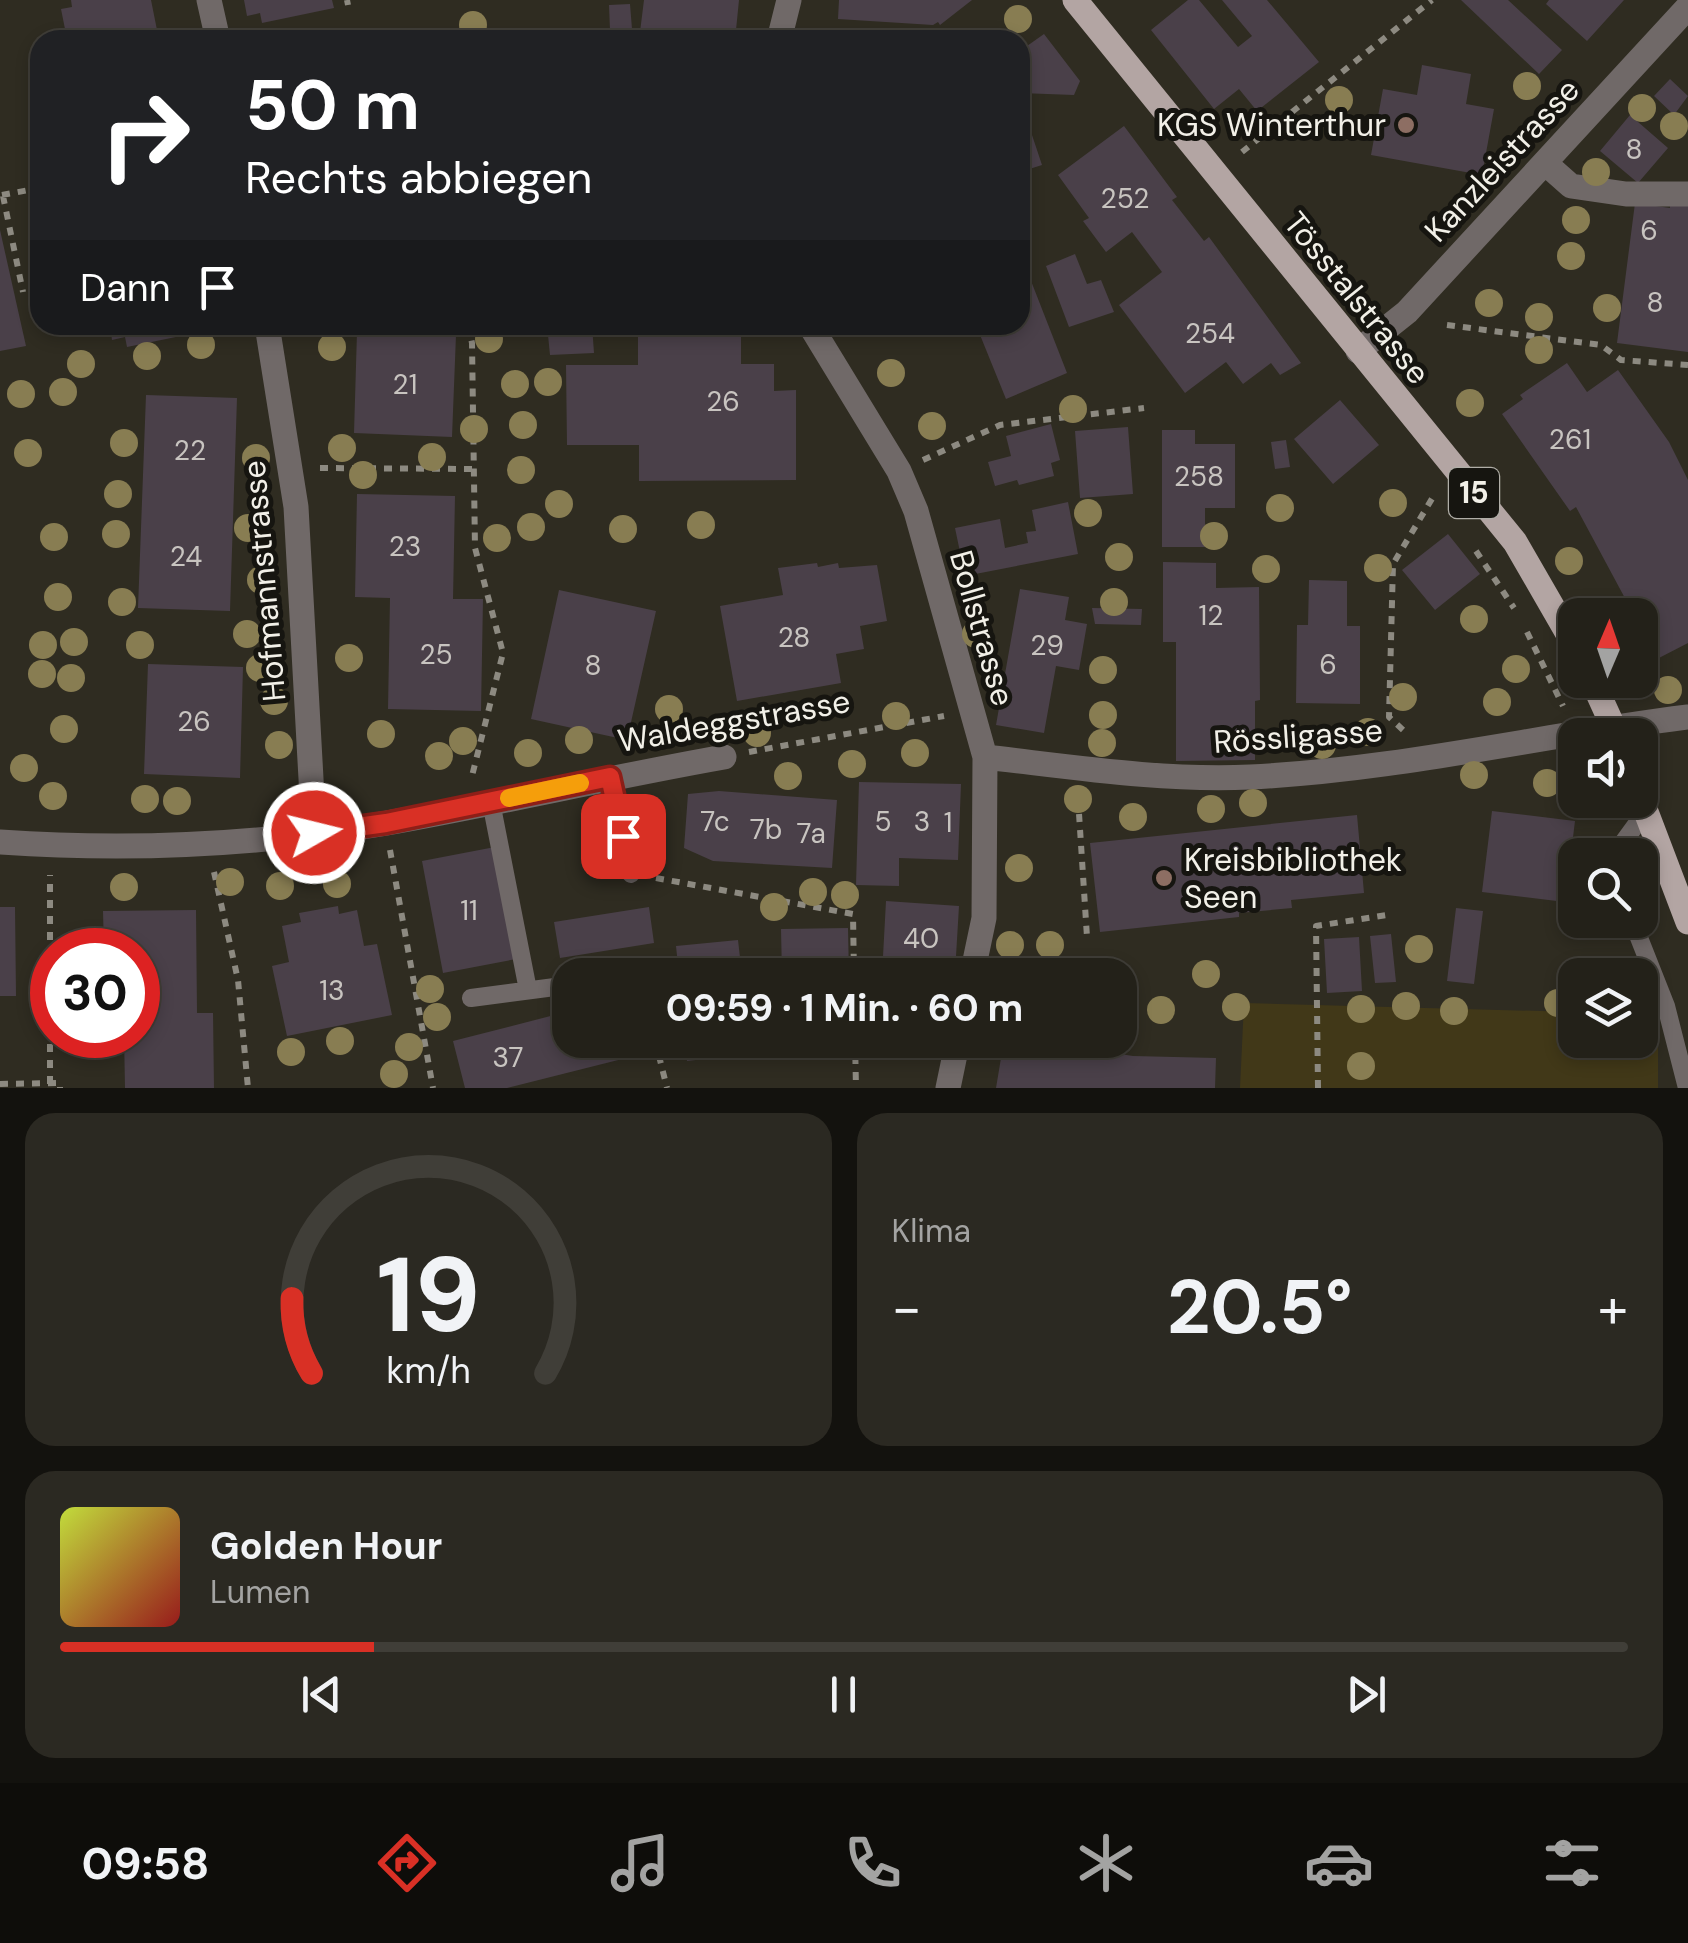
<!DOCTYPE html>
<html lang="de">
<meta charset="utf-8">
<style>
:root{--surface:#232119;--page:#2b2922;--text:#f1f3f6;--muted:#a3a3a2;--line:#403e38;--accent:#d93025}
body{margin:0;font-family:"DM Sans",sans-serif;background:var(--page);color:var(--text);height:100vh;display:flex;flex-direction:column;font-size:38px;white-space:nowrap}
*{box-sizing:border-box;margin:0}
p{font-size:32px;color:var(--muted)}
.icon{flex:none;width:55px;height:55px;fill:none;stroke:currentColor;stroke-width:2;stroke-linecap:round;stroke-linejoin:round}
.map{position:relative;height:1088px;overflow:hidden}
.panel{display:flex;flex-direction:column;gap:25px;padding:25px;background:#13120e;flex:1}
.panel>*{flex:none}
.hud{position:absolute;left:30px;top:30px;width:1000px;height:305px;border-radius:30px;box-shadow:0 5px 15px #0003,0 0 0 2px var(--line);background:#202124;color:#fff;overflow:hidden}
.needle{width:65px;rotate:2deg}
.tools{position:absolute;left:1558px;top:598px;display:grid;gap:20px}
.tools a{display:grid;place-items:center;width:100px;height:100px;border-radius:20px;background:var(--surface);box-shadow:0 5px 15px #0003,0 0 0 2px var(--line);font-size:50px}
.speed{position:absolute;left:30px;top:928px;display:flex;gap:20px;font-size:50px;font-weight:700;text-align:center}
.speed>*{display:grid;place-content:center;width:130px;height:130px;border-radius:50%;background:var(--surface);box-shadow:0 5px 15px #0003,0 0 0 2px var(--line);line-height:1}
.speed .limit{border:15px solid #d22;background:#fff;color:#111}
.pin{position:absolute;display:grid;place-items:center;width:85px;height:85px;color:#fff;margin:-42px;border-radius:20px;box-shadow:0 5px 15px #0006}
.me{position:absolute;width:110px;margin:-55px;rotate:82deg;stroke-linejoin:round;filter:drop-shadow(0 0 8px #0008)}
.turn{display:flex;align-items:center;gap:35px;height:210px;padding:0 50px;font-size:45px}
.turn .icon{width:130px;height:130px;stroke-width:2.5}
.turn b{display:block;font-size:70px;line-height:85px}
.then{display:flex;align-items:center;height:95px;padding:0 50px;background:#0003;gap:20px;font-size:38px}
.big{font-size:75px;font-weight:700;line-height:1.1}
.panel .widget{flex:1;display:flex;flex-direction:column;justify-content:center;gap:15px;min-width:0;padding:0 35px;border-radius:30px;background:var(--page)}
.panel .dial{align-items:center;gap:0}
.dial svg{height:260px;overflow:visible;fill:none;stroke:var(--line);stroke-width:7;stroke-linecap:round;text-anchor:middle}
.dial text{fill:var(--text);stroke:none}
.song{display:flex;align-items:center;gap:30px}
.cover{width:120px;height:120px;border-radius:15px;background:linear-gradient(135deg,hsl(70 70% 55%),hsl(0 70% 35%))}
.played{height:10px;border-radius:5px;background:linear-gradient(90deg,var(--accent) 20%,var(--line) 20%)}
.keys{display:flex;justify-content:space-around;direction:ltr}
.heat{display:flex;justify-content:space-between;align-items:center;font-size:55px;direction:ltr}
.panel .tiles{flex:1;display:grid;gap:25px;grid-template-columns:1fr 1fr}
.widget:last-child{grid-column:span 2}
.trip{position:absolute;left:552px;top:958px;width:585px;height:100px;border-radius:30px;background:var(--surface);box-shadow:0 5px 15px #0003,0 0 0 2px var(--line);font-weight:700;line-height:100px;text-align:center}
.dock{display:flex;height:160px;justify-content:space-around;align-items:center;background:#0e0d0a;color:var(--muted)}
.dock .icon{width:70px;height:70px}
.dock .active{color:var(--accent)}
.dock b{font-size:45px;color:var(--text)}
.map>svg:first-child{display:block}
.green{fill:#413818}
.building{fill:#4a4049}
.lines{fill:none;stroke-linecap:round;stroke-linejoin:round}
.path{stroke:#8d8a81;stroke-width:6;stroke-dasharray:8 8;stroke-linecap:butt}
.lane{stroke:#706968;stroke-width:18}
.street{stroke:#706968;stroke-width:25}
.primary{stroke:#b3a5a3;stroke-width:25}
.tree{fill:#887d52}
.route-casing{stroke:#8d1f18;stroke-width:25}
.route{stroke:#d93025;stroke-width:18}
.slow{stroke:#f59e0b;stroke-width:18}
.education-dot{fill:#8d6e63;stroke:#161510;stroke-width:4}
.labels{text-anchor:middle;stroke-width:10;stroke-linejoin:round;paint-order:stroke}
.number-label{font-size:28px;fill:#c8c4c0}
.shield{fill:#161510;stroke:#b0aea7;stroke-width:2.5}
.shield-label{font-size:30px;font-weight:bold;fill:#f2f0e8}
.poi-label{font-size:32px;fill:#f2f0e8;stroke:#161510;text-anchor:end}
.street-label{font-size:32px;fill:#f2f0e8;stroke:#161510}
</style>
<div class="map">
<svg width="1688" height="1088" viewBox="0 0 1688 1088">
<rect width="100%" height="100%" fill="#2f2c21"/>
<!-- green -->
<path class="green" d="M1244 1003 1575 1012V1040H1640V1013L1658 1014V1088H1240Z"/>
<!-- building -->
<path class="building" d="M71 0H151L159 40 67 39 61 9 72 7Z
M244 0H332L334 8 262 23 260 13 247 16Z
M644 0H739L735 40H639Z
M839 0H972L940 25 938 22 933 25 838 19Z
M1188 0H1199L1238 47 1252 36 1222 0H1267L1319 62 1257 111 1239 89 1214 109 1151 30Z
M1461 0H1508L1562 50 1539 74Z
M1549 0H1624L1587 41 1546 4Z
M630 4 632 29 610 30 609 5Z
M1044 34 1080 81 1074 95 1020 93V40H1011L1017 35 1027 46Z
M1422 65 1471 74 1466 104 1494 109 1482 175 1371 155 1383 89 1417 95Z
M1670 79 1688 96 1674 115 1654 96Z
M1630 115 1668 148 1638 183 1600 151Z
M1020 120H1027L1042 165 1020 172Z
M1124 126 1177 197 1172 200 1204 241 1209 237 1301 363 1280 375 1271 363 1243 384 1226 362 1185 393 1119 305 1162 272 1132 232 1106 252 1083 221 1089 218 1058 175Z
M1635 203 1670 208V203L1688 205V352L1617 343Z
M0 230 26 346 0 351Z
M1075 254 1087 284 1101 280 1114 312 1069 327 1046 266Z
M1024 263 1067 373 1006 399 976 325H1020V265Z
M110 325H215V329L127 347 125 337 112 340Z
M327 325H424L423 334 456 335 452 437 354 433 357 332 327 331Z
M547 325H592L594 353 550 355Z
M638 325H741V364H774V391L796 390V480L639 481V445H567L566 365H638Z
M1567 363 1587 392 1618 370 1669 442 1688 480V643L1657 659 1640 626V615H1634L1576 507 1570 511 1502 414 1523 399 1520 395Z
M146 395 237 398 230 611 138 608Z
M1340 400 1379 445 1333 484 1294 439Z
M1051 424 1060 460 1051 463 1054 476 1019 485 1017 480 995 486 988 462 1011 456 1006 436Z
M1128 427 1133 494 1080 498 1075 431Z
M1162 430H1195V444H1235V508H1205V547H1162Z
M1286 440 1290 467 1275 469 1271 442Z
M357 494 455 496 453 599H483L481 711 388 709 390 598 355 597Z
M1068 502 1078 554 965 576 955 528 1000 519 1005 548 1028 543 1026 532 1036 531 1032 510Z
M1448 534 1480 574 1435 610 1402 570Z
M1163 562 1216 563V588L1259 587 1260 700 1255 701V760L1176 761V642H1163Z
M817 563 818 567 838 563 839 568 877 565 887 621 860 626 864 649 836 654 841 683 737 701 720 606 783 595 778 568Z
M1309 580 1347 581V626H1360V704L1296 703 1297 625H1308Z
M1020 589 1069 597 1065 620 1087 624 1079 670 1056 666 1044 733 996 725Z
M559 590 656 611 627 740 531 719Z
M1092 608 1142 609 1141 625 1095 624Z
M148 664 243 667 240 778 144 774Z
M859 782 961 784 958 860 899 858V886L856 885Z
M719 791 837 800 832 868 713 861 684 848 688 794Z
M1492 811 1575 821 1565 902 1482 892Z
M1357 815 1364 893 1291 900 1292 908 1239 913V917L1100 932 1090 843Z
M495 847 516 959 443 973 422 861Z
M886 901 959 906 955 973 917 971V975H882Z
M338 906 339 914 357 910 364 946 377 944 392 1015 287 1036 272 966 289 962 282 926 301 922 299 913Z
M0 907H15L16 996H0Z
M649 907 654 943 560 958 554 922Z
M1456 908 1483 911 1474 984 1447 981Z
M196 910 197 1013H213L214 1088H125L124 1035H138V950H104L103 911Z
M848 928 849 975H782L781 929Z
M1391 934 1396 982 1375 983 1370 936Z
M1359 937 1362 991 1327 993 1324 939Z
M738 940 742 975H679L676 946Z
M570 1011V1040H647L650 1052 507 1088H465L453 1041Z
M685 1040H748L749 1054 687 1061Z
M1004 1040H1028L1133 1056 1216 1058 1215 1088H996Z"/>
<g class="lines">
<!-- path -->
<path class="path" d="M347 0 348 5
M1242 152 1432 0
M2 195 40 188
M3 196 23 292
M468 325 472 343 475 548 503 653 472 776
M1447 325 1601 345 1621 360 1688 365
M923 460 1000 425 1144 408
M320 468 474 469
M1476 551 1514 608
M1527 632 1563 706
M1403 730 1389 717 1393 564 1433 497
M749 752 944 716
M1078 798 1087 937
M390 850 433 1088
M214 872 238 980 248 1088
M656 878 853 914 854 975
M655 1040 667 1088
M855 1040 856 1088
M0 1084 60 1083V1088
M50 1084V875
M1318 1088 1316 926 1387 915"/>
<!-- lane -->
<path class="lane" d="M610 777 631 874
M491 802 528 990
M1614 855 1646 811
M1632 920 1666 1006 1687 1088
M471 998 570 985"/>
<!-- street -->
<path class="street" d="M209 0 218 40
M779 40 789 0
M1545 163 1571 186 1626 194H1688
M267 325 296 507 314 833
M810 325 899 471 916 511 985 757 984 918 972 975
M1358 351 1407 312 1688 7
M985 757C1073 767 1162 781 1250 777 1397 770 1542 735 1688 717
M0 842C128 851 260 845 387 823 500 803 611 777 724 757
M948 1088 958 1040"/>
<!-- primary -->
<path class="primary" d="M1075 0 1515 542 1575 646
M1592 680 1617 735
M1640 796 1688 922"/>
</g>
<!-- trees -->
<g class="tree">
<circle cx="1018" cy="19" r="14"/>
<circle cx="473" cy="25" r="14"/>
<circle cx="1527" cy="86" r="14"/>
<circle cx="1339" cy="100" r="14"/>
<circle cx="1642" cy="108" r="14"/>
<circle cx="1674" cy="126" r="14"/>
<circle cx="1596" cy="172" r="14"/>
<circle cx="1576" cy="220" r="14"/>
<circle cx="1571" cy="256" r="14"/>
<circle cx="1489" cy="303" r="14"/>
<circle cx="1607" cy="308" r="14"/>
<circle cx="1539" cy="317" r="14"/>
<circle cx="489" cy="339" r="14"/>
<circle cx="201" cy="345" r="14"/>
<circle cx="332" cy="347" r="14"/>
<circle cx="1539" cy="350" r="14"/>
<circle cx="147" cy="356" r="14"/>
<circle cx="81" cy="364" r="14"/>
<circle cx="891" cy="373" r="14"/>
<circle cx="548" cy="382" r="14"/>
<circle cx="515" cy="384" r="14"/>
<circle cx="63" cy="392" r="14"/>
<circle cx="21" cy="394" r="14"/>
<circle cx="1470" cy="403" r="14"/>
<circle cx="1073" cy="409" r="14"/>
<circle cx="523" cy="425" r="14"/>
<circle cx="932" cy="426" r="14"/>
<circle cx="474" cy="429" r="14"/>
<circle cx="124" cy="443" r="14"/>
<circle cx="342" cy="448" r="14"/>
<circle cx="28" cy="453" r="14"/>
<circle cx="432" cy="457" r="14"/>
<circle cx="256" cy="458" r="14"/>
<circle cx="521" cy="470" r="14"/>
<circle cx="363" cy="475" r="14"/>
<circle cx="118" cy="494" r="14"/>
<circle cx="1393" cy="503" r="14"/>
<circle cx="559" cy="504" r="14"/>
<circle cx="1280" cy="508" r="14"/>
<circle cx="1088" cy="513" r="14"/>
<circle cx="701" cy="525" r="14"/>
<circle cx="531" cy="527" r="14"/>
<circle cx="248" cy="528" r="14"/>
<circle cx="623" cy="529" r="14"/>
<circle cx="116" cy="534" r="14"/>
<circle cx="1214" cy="536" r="14"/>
<circle cx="54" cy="537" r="14"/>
<circle cx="497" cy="538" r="14"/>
<circle cx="1119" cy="557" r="14"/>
<circle cx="1569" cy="561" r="14"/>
<circle cx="1378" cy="568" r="14"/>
<circle cx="1266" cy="569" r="14"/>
<circle cx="261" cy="580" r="14"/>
<circle cx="58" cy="597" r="14"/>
<circle cx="122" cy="602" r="14"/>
<circle cx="1114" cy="602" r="14"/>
<circle cx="1474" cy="619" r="14"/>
<circle cx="247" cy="634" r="14"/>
<circle cx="976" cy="634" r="14"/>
<circle cx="74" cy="642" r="14"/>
<circle cx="43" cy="645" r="14"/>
<circle cx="140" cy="645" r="14"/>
<circle cx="349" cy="658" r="14"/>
<circle cx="260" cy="668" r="14"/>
<circle cx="1516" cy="669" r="14"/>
<circle cx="1103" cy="670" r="14"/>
<circle cx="42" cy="674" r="14"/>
<circle cx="71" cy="678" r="14"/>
<circle cx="1668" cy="690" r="14"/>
<circle cx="1403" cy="697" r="14"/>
<circle cx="274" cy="701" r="14"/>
<circle cx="1497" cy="702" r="14"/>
<circle cx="669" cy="709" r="14"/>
<circle cx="1103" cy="715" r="14"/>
<circle cx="896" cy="716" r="14"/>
<circle cx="64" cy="729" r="14"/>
<circle cx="1368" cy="732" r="14"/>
<circle cx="757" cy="733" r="14"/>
<circle cx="381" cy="734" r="14"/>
<circle cx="579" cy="740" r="14"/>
<circle cx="463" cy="741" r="14"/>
<circle cx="1102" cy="743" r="14"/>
<circle cx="279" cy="745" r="14"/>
<circle cx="1322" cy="745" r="14"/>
<circle cx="528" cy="753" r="14"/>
<circle cx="915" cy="753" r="14"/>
<circle cx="439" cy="756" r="14"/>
<circle cx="852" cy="764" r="14"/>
<circle cx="24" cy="768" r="14"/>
<circle cx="1474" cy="775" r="14"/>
<circle cx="788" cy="776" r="14"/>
<circle cx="1547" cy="783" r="14"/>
<circle cx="53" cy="796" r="14"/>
<circle cx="145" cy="799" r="14"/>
<circle cx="1078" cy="799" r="14"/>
<circle cx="177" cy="801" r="14"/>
<circle cx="1253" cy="803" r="14"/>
<circle cx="1211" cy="809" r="14"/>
<circle cx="1133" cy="817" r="14"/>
<circle cx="1019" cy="868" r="14"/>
<circle cx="230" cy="882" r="14"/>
<circle cx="337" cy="884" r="14"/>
<circle cx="280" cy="886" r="14"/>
<circle cx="124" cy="887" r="14"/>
<circle cx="813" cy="892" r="14"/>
<circle cx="845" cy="895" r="14"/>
<circle cx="774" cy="907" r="14"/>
<circle cx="1010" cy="945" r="14"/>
<circle cx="1050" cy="945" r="14"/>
<circle cx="1419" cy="949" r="14"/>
<circle cx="1206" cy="974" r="14"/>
<circle cx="430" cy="989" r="14"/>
<circle cx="1558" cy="1003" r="14"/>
<circle cx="1406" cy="1006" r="14"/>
<circle cx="1236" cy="1007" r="14"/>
<circle cx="1361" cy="1009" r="14"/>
<circle cx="1161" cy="1010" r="14"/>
<circle cx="1454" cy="1011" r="14"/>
<circle cx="437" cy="1017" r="14"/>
<circle cx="340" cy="1041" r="14"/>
<circle cx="409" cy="1047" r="14"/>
<circle cx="291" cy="1052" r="14"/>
<circle cx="1361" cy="1066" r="14"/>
<circle cx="394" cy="1074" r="14"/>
</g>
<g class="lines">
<defs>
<path id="route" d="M314 833 386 823 610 777 623 836"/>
</defs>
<!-- route casing -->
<use href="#route" class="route-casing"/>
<!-- route -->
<use href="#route" class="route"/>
<!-- slow -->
<path class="slow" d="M509 798 580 783"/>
</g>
<!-- markers -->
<g class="education-dot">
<circle cx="1406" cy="125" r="10"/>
<circle cx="1164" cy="878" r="10"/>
</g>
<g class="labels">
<!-- number labels -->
<g class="number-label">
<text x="1634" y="159">8</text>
<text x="1125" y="208">252</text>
<text x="1649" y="240">6</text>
<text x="1655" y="312">8</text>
<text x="1210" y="343">254</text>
<text x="405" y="394">21</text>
<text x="723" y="411">26</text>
<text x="1570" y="449">261</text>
<text x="190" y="460">22</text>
<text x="1199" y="486">258</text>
<text x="405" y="556">23</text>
<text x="186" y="566">24</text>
<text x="1211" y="625">12</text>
<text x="794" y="647">28</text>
<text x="1047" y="655">29</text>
<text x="436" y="664">25</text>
<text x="1328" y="674">6</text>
<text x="593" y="675">8</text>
<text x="194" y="731">26</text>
<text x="715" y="831">7c</text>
<text x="883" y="831">5</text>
<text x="922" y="831">3</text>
<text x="948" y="832">1</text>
<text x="766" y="839">7b</text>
<text x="811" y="843">7a</text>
<text x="469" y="920">11</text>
<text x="921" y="948">40</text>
<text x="332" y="1000">13</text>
<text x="508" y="1067">37</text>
</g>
<!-- shield labels -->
<rect class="shield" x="1449" y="468" width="50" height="50" rx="8"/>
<g class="shield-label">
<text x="1474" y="503">15</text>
</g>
<!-- poi labels -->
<g class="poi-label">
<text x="1386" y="136">KGS Winterthur</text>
<text x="1184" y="871" text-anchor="start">Kreisbibliothek<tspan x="1184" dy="37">Seen</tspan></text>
</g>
<!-- street labels -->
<g class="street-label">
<text transform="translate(1502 160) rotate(-47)" y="11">Kanzleistrasse</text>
<text transform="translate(1357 298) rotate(51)" y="11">Tösstalstrasse</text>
<text transform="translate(264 581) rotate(-95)" y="11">Hofmannstrasse</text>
<text transform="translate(982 628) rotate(74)" y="11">Bollstrasse</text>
<text transform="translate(734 721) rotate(-10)" y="11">Waldeggstrasse</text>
<text transform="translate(1298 736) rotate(-4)" y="11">Rössligasse</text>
</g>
</g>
</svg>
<div class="tools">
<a><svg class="needle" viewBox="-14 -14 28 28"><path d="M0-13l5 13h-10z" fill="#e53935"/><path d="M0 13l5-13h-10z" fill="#a3a3a2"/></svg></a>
<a><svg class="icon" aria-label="sound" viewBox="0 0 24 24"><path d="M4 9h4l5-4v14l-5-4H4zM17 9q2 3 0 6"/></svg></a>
<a><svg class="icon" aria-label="search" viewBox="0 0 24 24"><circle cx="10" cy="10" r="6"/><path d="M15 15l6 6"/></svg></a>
<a><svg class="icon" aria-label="layers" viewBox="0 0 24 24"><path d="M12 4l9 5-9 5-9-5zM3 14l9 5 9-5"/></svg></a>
</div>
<div class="speed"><div class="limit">30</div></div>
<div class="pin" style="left:623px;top:836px;background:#d93025"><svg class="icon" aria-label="arrive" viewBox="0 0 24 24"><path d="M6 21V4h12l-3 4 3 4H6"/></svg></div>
<svg class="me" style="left:314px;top:833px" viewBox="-20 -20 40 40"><circle r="17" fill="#d93025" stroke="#fff" stroke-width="3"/><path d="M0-11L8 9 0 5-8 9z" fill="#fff"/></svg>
<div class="trip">09:59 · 1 Min. · 60 m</div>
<div class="hud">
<div class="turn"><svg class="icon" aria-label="right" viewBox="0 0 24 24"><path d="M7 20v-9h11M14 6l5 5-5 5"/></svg><div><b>50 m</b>Rechts abbiegen</div></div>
<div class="then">Dann<svg class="icon" aria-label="arrive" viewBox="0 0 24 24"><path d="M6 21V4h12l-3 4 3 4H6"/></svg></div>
</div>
</div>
<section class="panel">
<div class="tiles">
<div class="widget dial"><svg viewBox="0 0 100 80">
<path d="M14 69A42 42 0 1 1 86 69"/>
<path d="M14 69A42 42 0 0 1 8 46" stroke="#d93025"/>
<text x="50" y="56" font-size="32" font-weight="700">19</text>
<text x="50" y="72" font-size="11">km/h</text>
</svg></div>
<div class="widget"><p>Klima</p>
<div class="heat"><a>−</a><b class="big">20.5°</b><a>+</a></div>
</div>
<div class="widget">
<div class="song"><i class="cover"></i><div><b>Golden Hour</b><p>Lumen</p></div></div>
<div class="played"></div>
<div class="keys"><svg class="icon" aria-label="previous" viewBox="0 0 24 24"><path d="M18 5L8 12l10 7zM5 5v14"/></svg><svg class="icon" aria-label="pause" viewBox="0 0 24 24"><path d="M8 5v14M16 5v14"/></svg><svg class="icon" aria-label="next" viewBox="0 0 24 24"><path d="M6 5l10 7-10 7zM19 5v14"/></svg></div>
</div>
</div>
</section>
<nav class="dock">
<b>09:58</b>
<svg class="icon active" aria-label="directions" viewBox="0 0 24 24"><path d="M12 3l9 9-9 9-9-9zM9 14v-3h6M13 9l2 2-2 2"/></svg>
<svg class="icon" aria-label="music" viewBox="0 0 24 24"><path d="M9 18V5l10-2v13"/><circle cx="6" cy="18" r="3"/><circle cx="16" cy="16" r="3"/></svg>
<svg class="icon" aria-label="phone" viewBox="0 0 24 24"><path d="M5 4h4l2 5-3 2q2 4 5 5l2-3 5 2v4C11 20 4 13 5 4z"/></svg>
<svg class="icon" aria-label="climate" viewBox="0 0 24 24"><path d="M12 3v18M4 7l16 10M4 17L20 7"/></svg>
<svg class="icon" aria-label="car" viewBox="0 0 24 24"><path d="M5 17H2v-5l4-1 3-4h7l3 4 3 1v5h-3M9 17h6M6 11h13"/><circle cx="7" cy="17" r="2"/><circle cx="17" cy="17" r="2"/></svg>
<svg class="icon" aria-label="filters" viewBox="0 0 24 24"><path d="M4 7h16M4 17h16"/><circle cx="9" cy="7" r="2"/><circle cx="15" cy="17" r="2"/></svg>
</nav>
